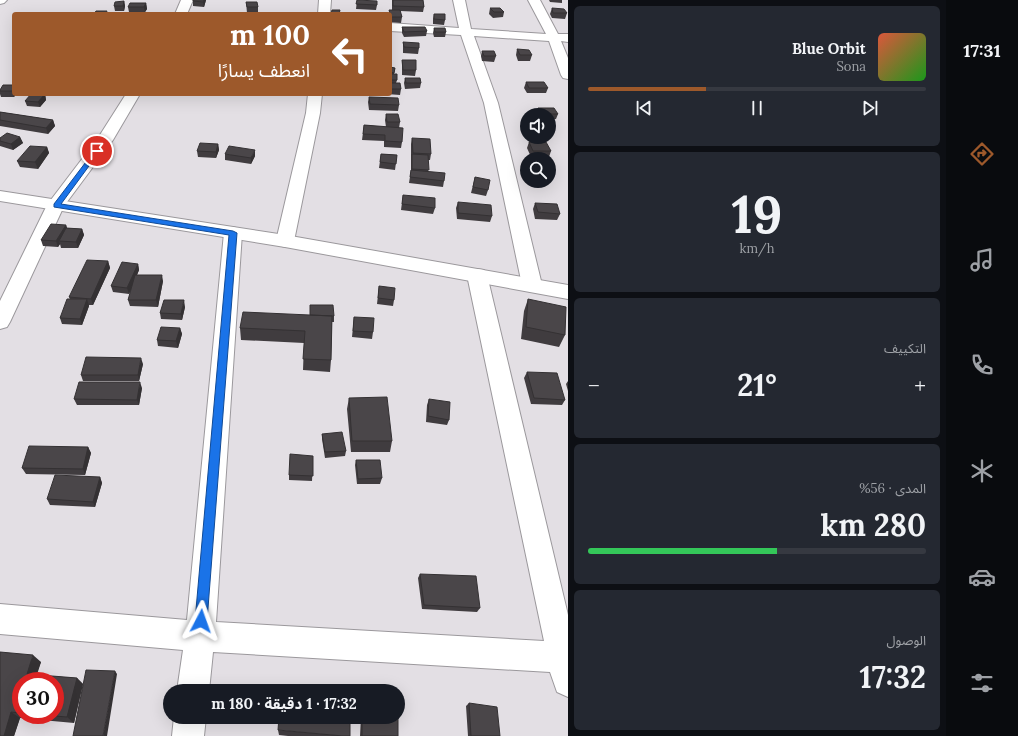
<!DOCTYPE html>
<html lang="ar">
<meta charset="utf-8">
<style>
:root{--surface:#171b24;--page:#242831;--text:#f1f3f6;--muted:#9ea1a6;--line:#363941;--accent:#9d592b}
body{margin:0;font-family:Lora,"Noto Sans Arabic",serif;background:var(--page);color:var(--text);direction:rtl;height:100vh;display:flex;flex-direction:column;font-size:15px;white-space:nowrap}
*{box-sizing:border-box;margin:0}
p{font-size:13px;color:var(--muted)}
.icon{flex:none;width:22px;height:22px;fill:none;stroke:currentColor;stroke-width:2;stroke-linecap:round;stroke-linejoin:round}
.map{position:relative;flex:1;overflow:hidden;direction:ltr}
.panel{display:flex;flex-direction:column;gap:6px;padding:6px;background:#0d0f14;width:378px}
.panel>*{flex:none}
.top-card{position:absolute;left:12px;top:12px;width:380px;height:84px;border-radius:4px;box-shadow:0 4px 16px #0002;direction:rtl;background:#9d592b;color:#fff;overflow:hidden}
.tools{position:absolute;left:520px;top:108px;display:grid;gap:8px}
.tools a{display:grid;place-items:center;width:36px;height:36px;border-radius:50%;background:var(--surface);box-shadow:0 4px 16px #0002;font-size:20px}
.speed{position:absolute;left:12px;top:672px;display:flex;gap:8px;font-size:20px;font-weight:700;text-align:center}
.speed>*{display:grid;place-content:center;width:52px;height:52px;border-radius:50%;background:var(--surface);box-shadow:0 4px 16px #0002;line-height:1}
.speed .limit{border:6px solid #d22;background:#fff;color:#111}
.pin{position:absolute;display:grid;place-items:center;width:34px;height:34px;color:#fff;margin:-17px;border:2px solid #fff;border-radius:50%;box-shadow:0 1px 4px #0007}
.me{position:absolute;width:44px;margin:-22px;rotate:4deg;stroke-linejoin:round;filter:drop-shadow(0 0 3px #0008)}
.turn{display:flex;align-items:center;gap:14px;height:84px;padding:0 16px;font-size:18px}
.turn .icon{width:52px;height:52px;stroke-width:2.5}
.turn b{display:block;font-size:28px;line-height:34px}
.big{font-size:30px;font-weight:700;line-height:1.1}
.panel .card{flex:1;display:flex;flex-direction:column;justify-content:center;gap:6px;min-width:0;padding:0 14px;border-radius:6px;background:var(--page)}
.panel .dial{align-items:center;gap:0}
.dial b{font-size:52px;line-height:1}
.song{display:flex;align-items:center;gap:12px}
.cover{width:48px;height:48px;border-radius:6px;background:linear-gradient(135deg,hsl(10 70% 55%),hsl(120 70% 35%))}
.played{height:4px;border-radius:2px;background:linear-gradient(90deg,var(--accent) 35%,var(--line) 35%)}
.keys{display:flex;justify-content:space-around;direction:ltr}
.heat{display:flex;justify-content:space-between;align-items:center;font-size:22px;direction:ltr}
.charge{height:6px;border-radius:3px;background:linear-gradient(90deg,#34c759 56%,var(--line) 0)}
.trip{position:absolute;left:163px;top:684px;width:242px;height:40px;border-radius:20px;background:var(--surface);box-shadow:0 4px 16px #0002;font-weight:700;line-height:40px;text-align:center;direction:rtl}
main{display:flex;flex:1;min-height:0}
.tabs{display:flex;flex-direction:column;width:72px;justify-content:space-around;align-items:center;background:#090b0e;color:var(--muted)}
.tabs .icon{width:28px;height:28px}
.tabs .on{color:var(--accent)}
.tabs b{font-size:18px;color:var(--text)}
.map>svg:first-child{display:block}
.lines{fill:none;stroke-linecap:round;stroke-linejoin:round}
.minor-casing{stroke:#9b989c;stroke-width:2}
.tertiary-casing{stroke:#9b989c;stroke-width:2}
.minor{fill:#fff;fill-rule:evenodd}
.tertiary{fill:#fff;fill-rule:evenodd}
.wall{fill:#403c3f;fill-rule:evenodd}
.shaded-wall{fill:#343133}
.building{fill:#4a4649;stroke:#343133}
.route{fill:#1a73e8;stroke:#114b97}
</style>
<main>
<nav class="tabs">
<b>17:31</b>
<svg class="icon on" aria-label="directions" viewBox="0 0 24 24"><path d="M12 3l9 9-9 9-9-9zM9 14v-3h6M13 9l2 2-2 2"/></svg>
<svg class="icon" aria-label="music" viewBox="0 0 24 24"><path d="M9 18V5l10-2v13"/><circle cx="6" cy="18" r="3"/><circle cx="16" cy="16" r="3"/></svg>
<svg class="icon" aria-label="phone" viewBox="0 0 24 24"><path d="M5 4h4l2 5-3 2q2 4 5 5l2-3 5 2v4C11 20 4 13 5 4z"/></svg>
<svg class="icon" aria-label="climate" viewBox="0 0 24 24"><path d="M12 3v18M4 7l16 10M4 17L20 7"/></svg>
<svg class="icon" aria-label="car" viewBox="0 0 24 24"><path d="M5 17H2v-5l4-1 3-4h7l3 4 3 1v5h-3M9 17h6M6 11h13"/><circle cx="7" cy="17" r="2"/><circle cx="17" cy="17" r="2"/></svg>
<svg class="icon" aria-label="filters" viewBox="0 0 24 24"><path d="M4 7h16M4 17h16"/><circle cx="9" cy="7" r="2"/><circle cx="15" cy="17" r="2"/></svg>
</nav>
<section class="panel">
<div class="card">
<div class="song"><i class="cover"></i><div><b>Blue Orbit</b><p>Sona</p></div></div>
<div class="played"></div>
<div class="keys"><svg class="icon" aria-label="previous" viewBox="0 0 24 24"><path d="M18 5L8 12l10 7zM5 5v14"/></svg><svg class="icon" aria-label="pause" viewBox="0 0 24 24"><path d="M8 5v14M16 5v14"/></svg><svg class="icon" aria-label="next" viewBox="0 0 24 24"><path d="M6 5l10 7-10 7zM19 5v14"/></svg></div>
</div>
<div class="card dial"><b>19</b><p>km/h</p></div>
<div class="card"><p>التكييف</p>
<div class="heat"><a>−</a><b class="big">21°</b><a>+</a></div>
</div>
<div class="card"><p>المدى · 56%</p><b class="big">280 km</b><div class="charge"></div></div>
<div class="card"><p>الوصول</p><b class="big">17:32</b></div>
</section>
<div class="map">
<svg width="568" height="736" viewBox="0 0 568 736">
<rect width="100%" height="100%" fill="#e3dfe4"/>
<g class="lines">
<defs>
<path id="minor" d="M0 0H7L4 3 0 4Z
M181 0H193L187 14H175Z
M319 0H331L330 14H318Z
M453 0H465L471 29 546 34 528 0H540L558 34H568V42L561 41 568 58V79L563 78 561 75 549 41 474 36 498 103 542 285 539 290 532 292 525 290 522 285 484 103 461 35 390 31V23L459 28Z
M126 94H140L113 140 64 206 10 322 7 327 0 329V301L47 205 98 138Z
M308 94H322L320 113 294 241 291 245 285 247 279 245 276 241 306 113Z
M233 227 239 229 242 233 216 622 544 641 467 275 470 270 477 269 484 270 487 275 568 615V697L557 692 550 672 213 652 209 691H177L183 650 0 634V604L187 620 224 233 227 229Z
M174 717H206L204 736H172Z"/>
<path id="tertiary" d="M0 191 285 235 568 285V299L285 247 0 201Z"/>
</defs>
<!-- minor casing -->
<use href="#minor" class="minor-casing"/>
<!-- tertiary casing -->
<use href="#tertiary" class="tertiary-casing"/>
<!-- minor -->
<use href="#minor" class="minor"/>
<!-- tertiary -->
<use href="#tertiary" class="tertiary"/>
</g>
<!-- wall -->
<path class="wall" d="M193 0H206L204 7 193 6Z
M357 0 377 5 376 10 356 9Z
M392 0H423L424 7 423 12 400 11 402 17 401 23 390 22V14H389V10H392Z
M549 0H562V3L550 2Z
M124 1 125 6 124 11H115L114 6Z
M246 2 258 7V12L247 13Z
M146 3 147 9 145 12H129L128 7Z
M490 8 504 12 503 17 493 18 489 14Z
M552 8 567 13 565 19 552 18 550 14Z
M434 14 445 20 444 25 433 24V19Z
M402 27 427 31 426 36 404 37 402 33Z
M434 28 446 32 445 37H434L433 33Z
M403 42 419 48 418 54 403 53Z
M517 49 532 55 530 61H518L516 55Z
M482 51 496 56 494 62 482 61 481 56Z
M402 60 416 70 415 76 402 75Z
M390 67 395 68 394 74 397 80 396 83 401 89 400 95 387 94H390Z
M405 78 421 83 420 88 405 89 404 83Z
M526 82 548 88 546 93H527L524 88Z
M14 85V94H16L14 97H1L0 94V90Z
M45 94 46 100 40 107 27 106 25 101Z
M369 97 399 105 398 111 369 110 368 102Z
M538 108 558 114 556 119 549 120V115H537V114Z
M0 112 53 120 55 126 48 134 0 126Z
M386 114 400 122 399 128 402 142 401 148 384 147V141L362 140 364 125 386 127 385 120Z
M20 137 23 143 13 150 0 146V138Z
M412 138 431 154 430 160H428V172L444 181 443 187 409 183 411 170V144Z
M529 142 551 151 549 157H531L527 148Z
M218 144 219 150 216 158 198 157 197 151Z
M47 147 49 153 38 169 20 167 17 161Z
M225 154 255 156 251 164 225 160Z
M381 154 397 155 395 170 379 168Z
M475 177 488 190 486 196 471 193Z
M403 195 435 208 433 214 401 210Z
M458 202 492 216 490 222 457 219 456 208Z
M535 203 560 214 557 220 535 219 533 209Z
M66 225 67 228 82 229 84 235 78 248H61L60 244 58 247 43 246 41 240Z
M108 261 110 268 93 305H89V306L82 325 62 324 60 318 70 299 69 297Z
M138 264 139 270 137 275 163 281 158 307 130 306 128 300 132 288 129 294 113 292 111 286Z
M379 286 394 300 393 306 377 304Z
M528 299 565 335 559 347 521 339 524 311Z
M310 305 334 316V322H332L331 360 330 372 303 370 304 343 241 340 240 328 310 315Z
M185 307 182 320 161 319 160 313Z
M354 317 373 332 372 339 352 337Z
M180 328 182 334 178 348 158 346 157 340Z
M143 364 139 381H83L81 375Z
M527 372 565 400 562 405 531 404 524 378Z
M568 381V391L566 384Z
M142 388 139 405H77L74 399Z
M349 398 392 441 390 452H351L347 409Z
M429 399 449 420 447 425 426 422 427 405Z
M322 434 346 451 345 456 325 458 322 439Z
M88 447 91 453 85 475 26 474 22 468Z
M313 456 312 481 289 480V475Z
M356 460 382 478 380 484H357L355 465Z
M100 477 102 483 95 507 50 505 47 499Z
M420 574 480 608 477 612 422 609 418 578Z
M0 652 41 662 36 675 77 678 83 684 74 723 20 718 14 736H0ZM21 681 55 715H21Z
M469 703 500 736H468L466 706Z
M361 717H398V736H360Z
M278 730 350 736H288L279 735Z"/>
<!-- shaded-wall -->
<path class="shaded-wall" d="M204 0H206L204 7 203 2Z
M124 1 125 6 124 11 123 6Z
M146 3 147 9 145 12 144 7Z
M14 89V94H16L14 97 12 91Z
M45 94 46 100 40 107 38 102Z
M53 120 55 126 48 134 46 128Z
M20 137 23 143 13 150 11 144Z
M218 144 219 150 216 158V152Z
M47 147 49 153 38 169 35 162Z
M255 150V156L251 164V158Z
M66 225 68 231 59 241 60 244 58 247 56 241Z
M82 229 84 235 78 248 76 242Z
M108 261 110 268 93 305 91 299Z
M138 264 139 270 129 294 127 288Z
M162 275 163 281 158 307 156 300Z
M87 299 89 306 82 325 80 319Z
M184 300 185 307 182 320 181 314Z
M180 328 182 334 178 348 176 341Z
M141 358 143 364 139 381 138 375Z
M140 382 142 388 139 405 137 400Z
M88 447 91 453 85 475 83 469Z
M100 477 102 483 95 507 93 502Z
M33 655 41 662 35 681 27 674Z
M115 671 117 674 107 736H103Z
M77 678 83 684 74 723 67 717Z
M11 712 20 718 14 736H4Z"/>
<!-- building -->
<path class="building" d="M193 0H204L203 2 193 1Z
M357 0 377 1V5L356 4Z
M393 0H423L424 7 393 6Z
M124 1 123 6H114L115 2Z
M246 2H257L258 7H247Z
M130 3H146L144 7H128Z
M490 8H500L504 12H494Z
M552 8 564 9 567 13H553Z
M332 10H340L339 14H331Z
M389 10H400L402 17H391Z
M96 11H107L106 14H94Z
M62 13H74V14H61Z
M434 14H445V20L434 19Z
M402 27H425L427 31 404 32Z
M434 28H445L446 32H435Z
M403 42 419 43V48L404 47Z
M517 49 529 50 532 55H520Z
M482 51H494L496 56H484Z
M402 60H416V70H403Z
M390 67 395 68 394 73 390 72Z
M390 74H397V80H390Z
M405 78H420L421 83H406Z
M526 82H544L548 88H529Z
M390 83H400L401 89H390Z
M3 85H14V89L12 91H0V90Z
M31 94H45L38 102 25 101Z
M369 97 398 98 399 105 370 104Z
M538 108H554L558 114H543Z
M0 112 53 120 46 128 0 120Z
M386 114H398L400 122H387Z
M364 125 403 128 402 142 385 141V135L363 134Z
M7 133 20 137 11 144 0 141V138Z
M412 138 430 139 431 154 413 153Z
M529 142H546L551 151H533Z
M200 143 218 144 216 152 197 151Z
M30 146 47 147 35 162 17 161Z
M229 146 255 150 251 158 225 154Z
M381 154 397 155 396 164 380 162Z
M412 154 428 155 429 170 412 169Z
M411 170 445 173 444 181 410 177Z
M475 177 490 180 488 190 473 187Z
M403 195 435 198V208L402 204Z
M458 202 491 205 492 216 458 213Z
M535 203 557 204 560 214 538 212Z
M51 224 66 225 56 241 41 240Z
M66 228 82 229 76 242 59 241Z
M87 260 108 261 91 299 69 297Z
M122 262 138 264 127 288 111 286Z
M135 275H162L156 300H128Z
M379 286 395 288 394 300 378 298Z
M67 299H87L80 319 60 318Z
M528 299 566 307 565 335 526 327Z
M164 300H184L181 314 160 313Z
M310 305H333L334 316 310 315Z
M243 312 332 316 331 360 303 359 305 331 240 328Z
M354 317 374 318 373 332 353 331Z
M161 327 180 328 176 341 157 340Z
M86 357 141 358 138 375H81Z
M527 372 557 373 565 400 534 398Z
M79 382H140L137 400 74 399Z
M387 397 392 441H352L349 398Z
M429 399 450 402 449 420 428 416Z
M342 432 346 451 325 452 322 434Z
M29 446 88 447 83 469 22 468Z
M290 454 313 456V476L289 475Z
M356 460H380L382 478 358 479Z
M55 475 100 477 93 502 47 499Z
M420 574 476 576 480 608 424 605Z
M0 652 33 655 27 674 77 678 67 717 43 715H55V681H21V713L11 712 4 736H0Z
M86 670 115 671 103 736H73Z
M282 686 335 691H281Z
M469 703 497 707 500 736H471Z
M279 717H350V736H343L278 730Z
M362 717H398V736H362Z"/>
<!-- route -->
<path class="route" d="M95 150 100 151 61 204 233 231 237 233 207 621 205 625 201 627 197 625 195 621 229 235 54 207V204Z"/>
</svg>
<div class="tools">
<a><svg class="icon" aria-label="sound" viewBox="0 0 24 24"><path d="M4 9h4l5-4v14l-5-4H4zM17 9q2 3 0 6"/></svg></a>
<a><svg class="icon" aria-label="search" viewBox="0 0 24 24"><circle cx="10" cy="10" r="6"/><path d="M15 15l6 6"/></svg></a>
</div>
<div class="speed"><div class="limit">30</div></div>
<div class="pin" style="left:97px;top:151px;background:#d93025"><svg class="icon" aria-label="arrive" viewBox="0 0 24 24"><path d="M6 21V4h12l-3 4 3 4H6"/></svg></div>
<svg class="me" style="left:201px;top:621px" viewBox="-20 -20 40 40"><path d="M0-17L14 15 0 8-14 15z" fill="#1a73e8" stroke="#fff" stroke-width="4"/></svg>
<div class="trip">17:32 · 1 دقيقة · 180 m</div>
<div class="top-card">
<div class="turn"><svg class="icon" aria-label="left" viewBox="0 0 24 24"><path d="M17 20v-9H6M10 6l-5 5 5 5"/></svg><div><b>100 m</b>انعطف يسارًا</div></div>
</div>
</div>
</main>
